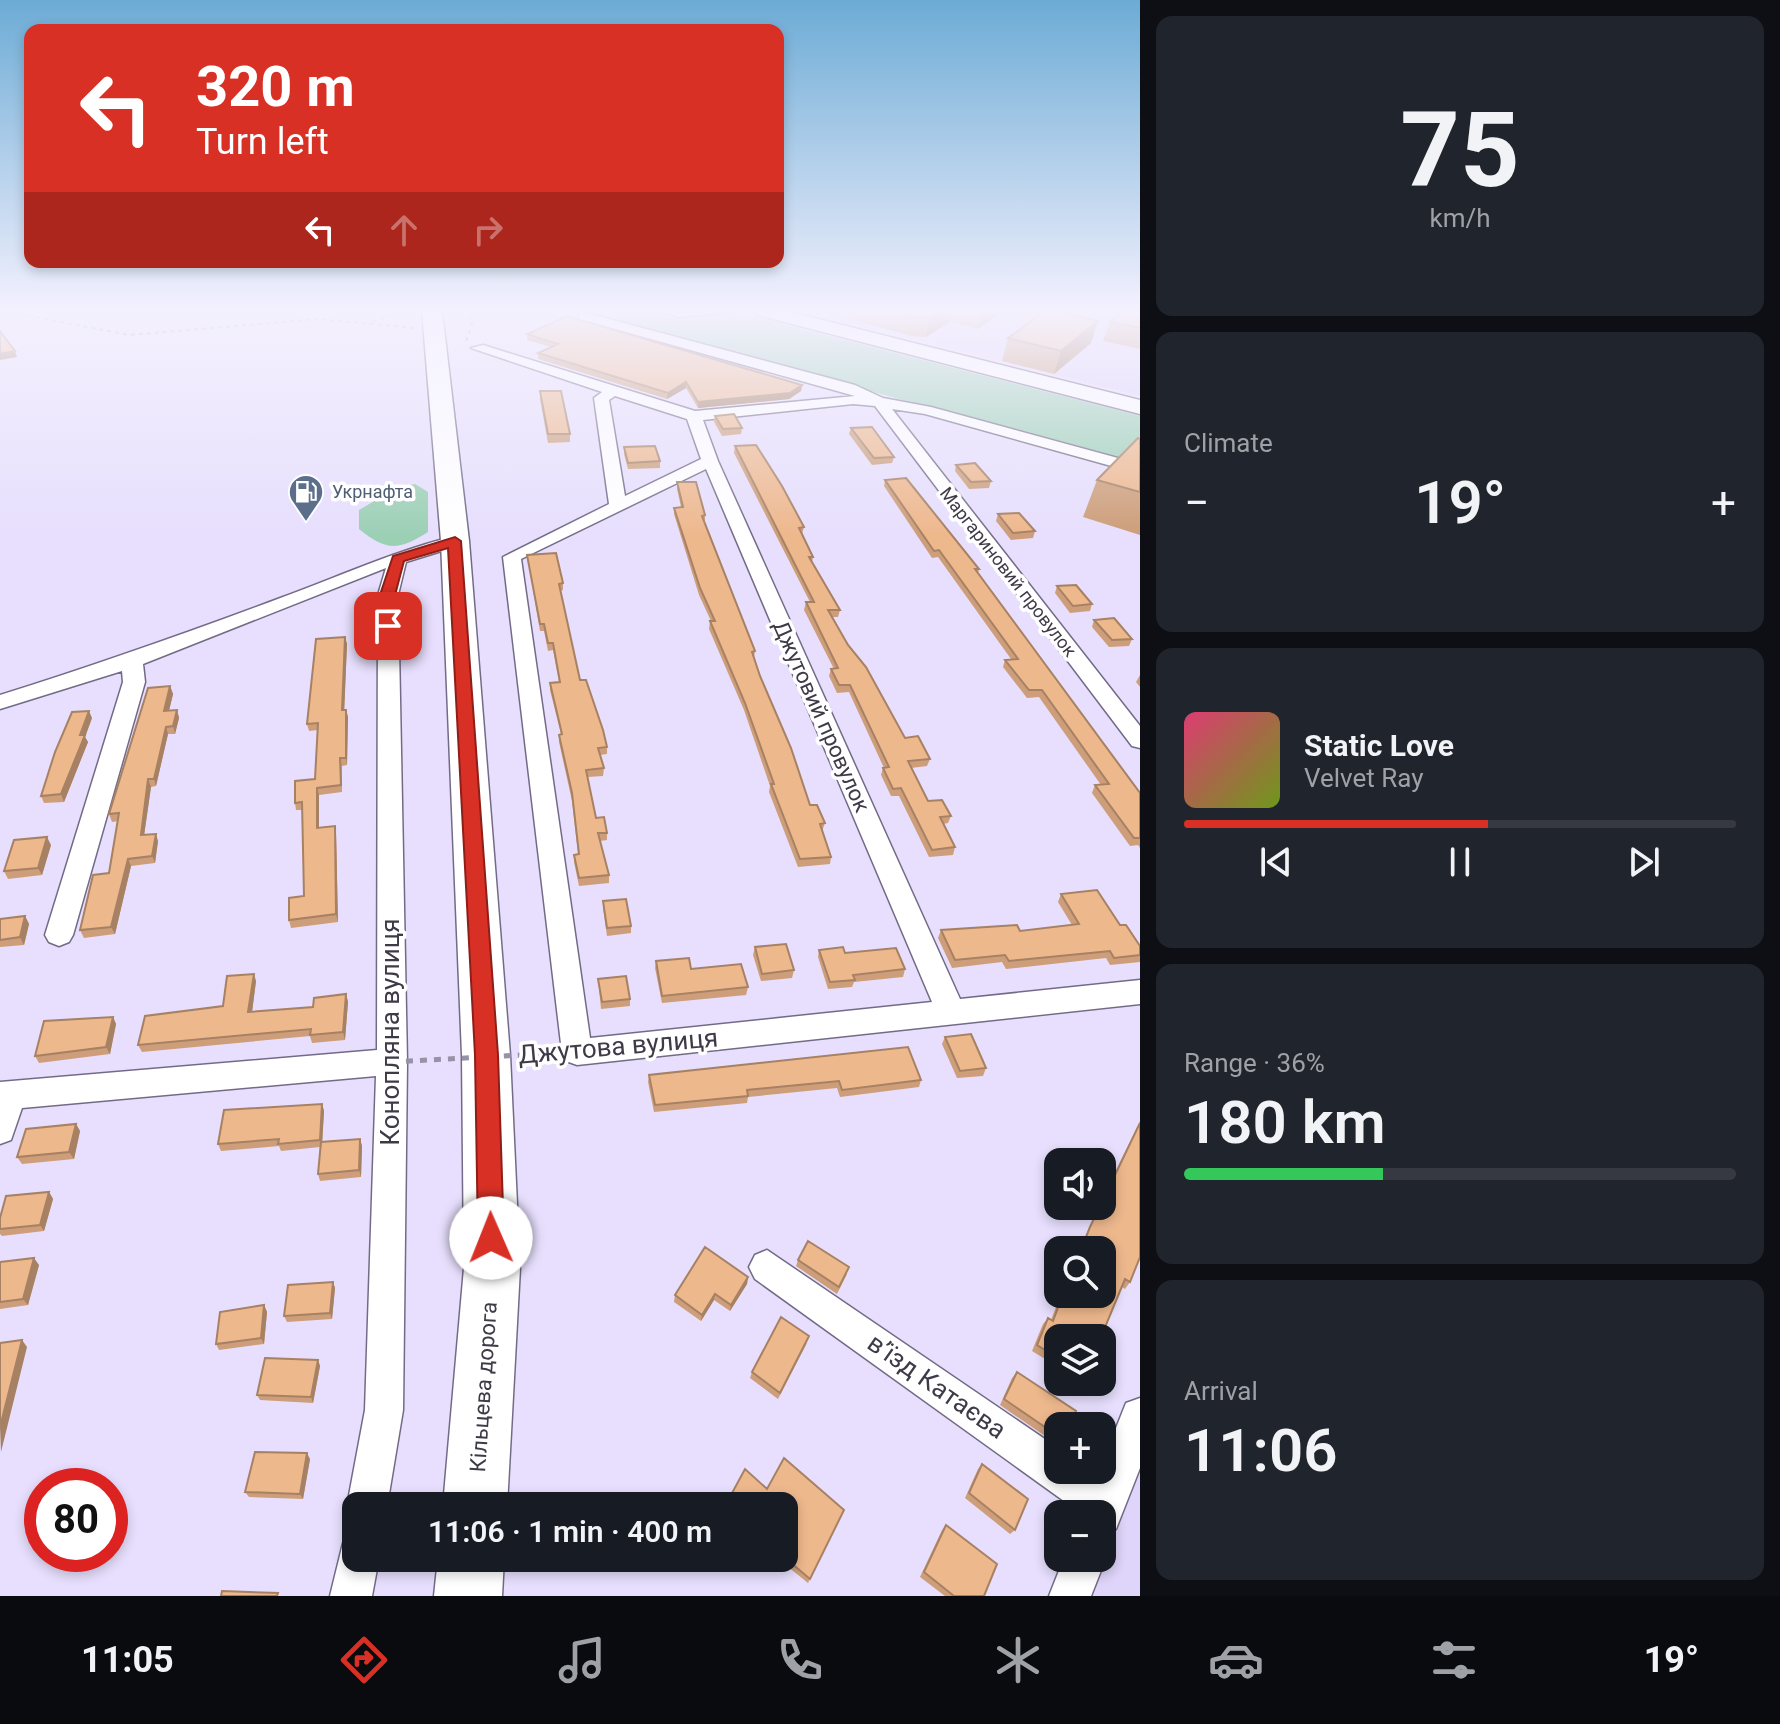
<!DOCTYPE html>
<meta charset="utf-8">
<style>
:root{--surface:#171b24;--page:#20242c;--text:#f1f3f6;--muted:#9ea1a6;--line:#363941;--accent:#d93025}
body{margin:0;font-family:Roboto,sans-serif;background:var(--page);color:var(--text);height:100vh;display:flex;flex-direction:column;font-size:30px;white-space:nowrap}
*{box-sizing:border-box;margin:0}
p{font-size:26px;color:var(--muted)}
.icon{flex:none;width:44px;height:44px;fill:none;stroke:currentColor;stroke-width:2;stroke-linecap:round;stroke-linejoin:round}
.map{position:relative;flex:1;overflow:hidden}
.sheet{display:flex;flex-direction:column;gap:16px;padding:16px;background:#0d0f14;width:640px}
.sheet>*{flex:none}
.top-card{position:absolute;left:24px;top:24px;width:760px;height:244px;border-radius:16px;box-shadow:0 4px 12px #0003;background:#d93025;color:#fff;overflow:hidden}
.buttons{position:absolute;left:1044px;top:1148px;display:grid;gap:16px}
.buttons a{display:grid;place-items:center;width:72px;height:72px;border-radius:16px;background:var(--surface);box-shadow:0 4px 12px #0003;font-size:40px}
.speed{position:absolute;left:24px;top:1468px;display:flex;gap:16px;font-size:40px;font-weight:700;text-align:center}
.speed>*{display:grid;place-content:center;width:104px;height:104px;border-radius:50%;background:var(--surface);box-shadow:0 4px 12px #0003;line-height:1}
.speed .limit{border:12px solid #d22;background:#fff;color:#111}
.pin{position:absolute;display:grid;place-items:center;width:68px;height:68px;color:#fff;margin:-34px;border-radius:16px;box-shadow:0 4px 12px #0006}
.me{position:absolute;width:88px;margin:-44px;rotate:359deg;stroke-linejoin:round;filter:drop-shadow(0 0 6px #0008)}
.turn{display:flex;align-items:center;gap:28px;height:168px;padding:0 40px;font-size:36px}
.turn .icon{width:104px;height:104px;stroke-width:2.5}
.turn b{display:block;font-size:56px;line-height:68px}
.lanes{display:flex;align-items:center;height:76px;padding:0 40px;background:#0003;justify-content:center;gap:40px;direction:ltr}
.lanes .off{opacity:.35}
.big{font-size:60px;font-weight:600;line-height:1.1}
.sheet .tile{flex:1;display:flex;flex-direction:column;justify-content:center;gap:12px;min-width:0;padding:0 28px;border-radius:16px;background:var(--page)}
.sheet .dial{align-items:center;gap:0}
.dial b{font-size:104px;line-height:1}
.song{display:flex;align-items:center;gap:24px}
.cover{width:96px;height:96px;border-radius:12px;background:linear-gradient(135deg,hsl(340 70% 55%),hsl(80 70% 35%))}
.played{height:8px;border-radius:4px;background:linear-gradient(90deg,var(--accent) 55%,var(--line) 55%)}
.keys{display:flex;justify-content:space-around;direction:ltr}
.heat{display:flex;justify-content:space-between;align-items:center;font-size:44px;direction:ltr}
.charge{height:12px;border-radius:6px;background:linear-gradient(90deg,#34c759 36%,var(--line) 0)}
.trip{position:absolute;left:342px;top:1492px;width:456px;height:80px;border-radius:16px;background:var(--surface);box-shadow:0 4px 12px #0003;font-weight:600;line-height:80px;text-align:center}
.dock{display:flex;height:128px;justify-content:space-around;align-items:center;background:#090b0e;color:var(--muted)}
.dock .icon{width:56px;height:56px}
.dock .active{color:var(--accent)}
.dock b{font-size:36px;color:var(--text)}
main{display:flex;flex:1;min-height:0}
.map>svg:first-child{display:block}
.built{fill:#dfd4f9}
.green{fill:#9cd0b5}
.lines{fill:none;stroke-linecap:round;stroke-linejoin:round}
.service-casing{stroke:#736b86;stroke-width:3}
.minor-casing{stroke:#736b86;stroke-width:3}
.primary-casing{stroke:#736b86;stroke-width:3}
.trunk-casing{stroke:#736b86;stroke-width:3}
.path{stroke:#9892a8;stroke-width:2;stroke-dasharray:4 4;stroke-linecap:butt}
.service{fill:#fff;fill-rule:evenodd}
.minor{fill:#fff;fill-rule:evenodd}
.primary{fill:#fff;fill-rule:evenodd}
.trunk{fill:#fff;fill-rule:evenodd}
.path-bridge{stroke:#9892a8;stroke-width:5;stroke-dasharray:7 7;stroke-linecap:butt}
.wall{fill:#cd9e79}
.shaded-wall{fill:#a78163}
.building{fill:#eeb88d;stroke:#a78163;stroke-width:2}
.route{fill:#d93025;stroke:#8d1f18;stroke-width:2}
.labels{text-anchor:middle;stroke-width:7;stroke-linejoin:round;paint-order:stroke}
.far-service-label{font-size:18px;fill:#4e5e75;stroke:#fff;text-anchor:start}
.far-street-label{font-size:18px;fill:#3e3a47;stroke:#fff}
.street-label{font-size:22px;fill:#3e3a47;stroke:#fff}
.near-street-label{font-size:26px;fill:#3e3a47;stroke:#fff}
</style>
<main>
<div class="map">
<svg width="1140" height="1596" viewBox="0 0 1140 1596">
<rect width="100%" height="100%" fill="#e7dffd"/>
<!-- built -->
<path class="built" d="M800 311H1140V396Z
M1140 1463V1596H1091Z"/>
<!-- green -->
<path class="green" d="M582 311H732L1140 416V466Z
M415 484 428 492V532C398 551 386 551 359 529V510L398 487Z"/>
<g class="lines">
<defs>
<path id="service" d="M661 311 679 313 733 311 679 317Z"/>
<path id="minor" d="M583 312 855 385 883 398 931 407 1140 464V474L925 414 892 409 1140 726V748L1132 746 875 406 853 404 703 420 718 461 960 999 1140 980V1004L577 1065 566 1061 562 1052 503 557 609 504 594 398 602 392 471 348 483 345 695 411 855 396 579 319V313ZM615 396 687 419 701 459 625 496 609 400ZM706 469 932 1002 590 1038 521 559Z
M455 536 464 541 461 545 406 562 398 595 407 1062 403 1410 387 1506H356V1522L347 1506 365 1410 376 1076 22 1108 11 1140 0 1144V1082L377 1050 378 595 386 568 143 664 145 682 73 935 69 942 59 946 49 942 45 935 123 682 122 671 0 709V695C96 665 189 632 283 597 340 576 395 551 455 536Z
M767 1250 1058 1448V1470H1089L1097 1476 1126 1403 1140 1398V1468L1116 1529 1102 1535V1514H1082L755 1279 749 1267 755 1255Z
M356 1538V1558H379L372 1596H330L343 1543Z
M1102 1548 1106 1558 1091 1596H1049L1064 1558H1102Z"/>
<path id="primary" d="M755 311H787L1140 400V414L757 315Z"/>
<path id="trunk" d="M422 311H442L469 541 510 1055 520 1268 507 1506H443L464 1268 462 1055 441 541Z
M438 1558H504L502 1596H434Z"/>
</defs>
<!-- service casing -->
<use href="#service" class="service-casing"/>
<!-- minor casing -->
<use href="#minor" class="minor-casing"/>
<!-- primary casing -->
<use href="#primary" class="primary-casing"/>
<!-- trunk casing -->
<use href="#trunk" class="trunk-casing"/>
<!-- path -->
<path class="path" d="M5 311 129 335 318 319 414 328
M373 321 405 311
M466 341 472 325 468 311"/>
<!-- service -->
<use href="#service" class="service"/>
<!-- minor -->
<use href="#minor" class="minor"/>
<!-- primary -->
<use href="#primary" class="primary"/>
<!-- trunk -->
<use href="#trunk" class="trunk"/>
<!-- path-bridge -->
<path class="path-bridge" d="M392 1062 577 1052"/>
</g>
<!-- wall -->
<path class="wall" d="M847 311H1078L1073 315 1098 321 1091 343 1054 374 1002 361 1008 338 1035 318 1004 311 978 329 950 322 926 337 912 336 846 318Z
M1140 311V349L1103 341 1110 322Z
M527 334 802 385 801 391 789 399 698 408 686 388 667 399 538 359V353L551 347 527 340Z
M540 391 570 434V442L548 443 540 399Z
M715 416 742 428 741 434 722 436 714 422Z
M851 428 894 457 892 463 872 465 849 434Z
M1140 439V535L1083 517 1097 480Z
M735 446 804 527 802 534 813 557 812 563 840 610 838 617H832L848 645 905 738 930 759 927 766 911 768 928 801 951 816 948 823 943 824 955 847 953 855 929 857 899 796H891L881 775 883 768H884L849 692 837 693 829 676 831 669H834L804 610 806 602H810L734 453Z
M624 447 660 461V468L628 469 624 454Z
M956 465 991 481 989 488 969 489 955 471Z
M885 480 979 569 978 574 1140 793V848L1138 845 1130 846 1092 793 1095 785H1101L1039 697 1027 698 1003 667 1005 660 1011 659 938 557 932 558 884 486Z
M677 482 705 515V522L755 651 754 658 760 676 810 805 825 823 822 831 831 857 830 864 798 867 769 792 770 786 744 710 709 629 710 621H711L699 595 674 514V508L681 507 677 489Z
M998 514 1035 531 1033 538 1011 540 996 521Z
M527 555 563 583V590L560 591 580 680 607 747V754L600 755 604 768 603 776 588 777 596 818 607 833V840L600 841 609 875V883L579 886 574 862V855L578 854 572 801 559 742V735L561 734 550 690V683L559 682 553 650 548 651 544 631H540Z
M1057 586 1092 604 1090 611 1070 613 1055 593Z
M1094 620 1132 639 1129 646 1109 647 1092 627Z
M345 637 347 644 344 710H346L348 717 347 765 342 766V792L319 795V828L336 834 338 922 291 928 289 920 304 896 302 810H296L295 803 315 779 318 730 309 731 307 724Z
M1140 675V687L1136 682Z
M170 686 173 694 169 711 177 710 179 718 175 734H168L156 786 151 787 144 835 158 841 155 863 131 866 115 934 84 938 80 930 109 873 118 821 112 822 109 814Z
M92 718 85 737 88 742 64 802 44 803 41 796Z
M51 845 42 875 8 879 4 871Z
M1061 894 1120 925 1140 946V962L1110 965 1106 958 1006 969 1002 962 952 968 938 938 941 930 1020 931 1072 925 1058 902Z
M603 901 631 926V933L607 936 603 908Z
M25 916 29 924 24 945 0 947V919Z
M755 947 794 970 792 978 761 981 753 955Z
M819 950 845 953 905 969 903 977 854 982 852 987 828 989 818 957Z
M656 961 691 969 748 987 746 995 662 1003 655 968Z
M598 979 630 999V1006L601 1009Z
M256 981 252 1012 313 1007 346 994 348 1002 345 1040 312 1043 310 1036 142 1052 138 1045 223 1006Z
M113 1017 116 1024 110 1054 39 1063 35 1056Z
M945 1037 986 1068 983 1076 957 1078 942 1044Z
M649 1075 921 1080 919 1087 840 1097 837 1088 748 1097 747 1103 654 1112 648 1082Z
M322 1104 324 1111 322 1142 360 1139 362 1146 361 1177 320 1181 318 1174 320 1147 281 1151 279 1146 221 1151 218 1144Z
M1140 1121V1257L1130 1282 1125 1289 1122 1287 1100 1338H1058V1367L1032 1351 1043 1324 1048 1318 1051 1320 1061 1294H1102V1250H1079L1099 1206H1102V1199Z
M76 1124 80 1131 74 1159 22 1164 17 1157Z
M49 1192 53 1199 44 1231 2 1236 0 1234V1218Z
M798 1260 847 1274 837 1294 796 1266Z
M0 1262 39 1265 28 1305 0 1309Z
M748 1277 747 1284 730 1311 714 1300 701 1321 674 1302 675 1295Z
M333 1282 335 1288 332 1319 287 1322 284 1316Z
M264 1305 267 1312 264 1344 219 1350 216 1344Z
M807 1343 778 1399 750 1378 752 1372Z
M318 1360 320 1366 313 1403 260 1400 257 1395Z
M1017 1372 1058 1426V1445L1000 1405 1012 1378Z
M310 1459 303 1499 249 1497 245 1492Z
M982 1464 1015 1530 1010 1534 965 1498 978 1469Z
M784 1506 810 1579 808 1583 777 1558H784Z
M946 1525 984 1596H945L920 1577 942 1530Z"/>
<!-- shaded-wall -->
<path class="shaded-wall" d="M940 311H952L950 322 926 337 930 317Z
M983 311H1004L978 329Z
M1066 311H1078L1062 324Z
M1098 321 1091 343 1054 374 1061 351Z
M15 351 17 357 0 360V354Z
M686 382V388L667 399 668 393Z
M802 385 801 391 789 399 698 408V402Z
M345 637 347 644 344 717 342 710Z
M170 686 173 694 167 719 164 711Z
M177 710 179 718 175 734 173 726Z
M346 710 348 717 347 765 346 758Z
M89 711 92 718 85 737 88 742 64 802 61 794Z
M166 727 168 734 156 786 154 779Z
M148 779 151 787 143 843 141 835Z
M317 788 319 795V836L317 828Z
M335 826 336 834 338 922 336 914Z
M156 834 158 841 155 863 152 856Z
M47 837 51 845 42 875 38 868Z
M128 859 131 866 115 934 111 927Z
M25 916 29 924 24 945 20 937Z
M254 974 256 981 251 1020 248 1012Z
M346 994 348 1002 345 1040 343 1032Z
M113 1017 116 1024 110 1054 106 1047Z
M322 1104 324 1111 322 1147 320 1140Z
M76 1124 80 1131 74 1159 69 1152Z
M360 1139 362 1146 361 1177 359 1170Z
M49 1192 53 1199 44 1231 40 1225Z
M34 1258 39 1265 28 1305 23 1299Z
M748 1277 747 1284 730 1311 731 1305Z
M333 1282 335 1288 332 1319 330 1313Z
M715 1294 714 1300 701 1321 702 1315Z
M264 1305 267 1312 264 1344 261 1338Z
M22 1340 27 1347 1 1452 0 1427Z
M318 1360 320 1366 313 1403 311 1397Z
M307 1453 310 1459 303 1499 300 1494Z"/>
<!-- building -->
<path class="building" d="M894 311H940L930 317H916Z
M1045 311H1056L1098 321 1061 351 1008 338Z
M1122 311H1140V328L1110 322Z
M567 316 802 385 790 393 698 402 686 382 668 393 538 353 558 344 527 334Z
M0 331 15 351 0 354Z
M540 391H561L570 434H548Z
M734 414 742 428 723 429 715 416Z
M872 427 894 457 874 458 851 428Z
M1138 438 1140 439V492L1097 480Z
M756 445 782 486 804 527 799 528 813 557H809L840 610H828L848 645 866 667 905 738 918 736 930 759 908 761 928 801 942 800 951 816 940 817 955 847 932 850 901 788 893 789 883 768 889 767 850 685H839L831 669 838 668 806 602H814L735 446Z
M655 446 660 461 628 463 624 447Z
M975 463 991 481 971 482 956 465Z
M906 478 979 569H975L1140 793V838H1134L1095 785 1109 784 1042 690H1029L1005 660 1018 659 939 550 934 551 885 480Z
M677 482H696L705 515 702 516 755 651 752 652 760 676 791 748 810 805H817L825 823 820 824 831 857 800 859 771 784H774L745 703 710 621H715L700 588 674 508 683 507Z
M1019 513 1035 531 1013 533 998 514Z
M556 553 563 583 559 584 580 680H586L603 730 607 747 598 748 604 768 586 770 596 818 604 817 607 833H598L609 875 579 878 574 855 579 854 572 793 559 735 562 734 550 683 560 682 553 643H548L544 624H540L527 555Z
M1076 585 1092 604 1073 606 1057 586Z
M1114 618 1132 639 1112 640 1094 620Z
M345 637 342 710H346V758H340L341 785 317 788V828L335 826 336 914 289 920V898L304 896 302 802 295 803V781L315 779 318 723 307 724 316 639Z
M170 686 164 711 177 710 173 726 166 727 154 779H148L141 835 156 834 152 856 128 859 111 927 80 930 93 875 109 873 119 813 109 814 148 688Z
M89 711 80 735H85L61 794 41 796 55 752 72 712Z
M47 837 38 868 4 871 14 840Z
M1097 890 1120 925H1126L1140 946V955L1114 958 1110 951 1009 961 1005 955 955 960 941 930 1017 925 1020 931 1079 924 1061 894Z
M626 899 631 926 607 928 603 901Z
M25 916 20 937 0 940V919Z
M786 944 794 970 762 974 755 947Z
M843 947 845 953 896 948 905 969 853 975 855 980 830 982 819 950Z
M689 958 691 969 741 964 748 987 662 996 656 961Z
M254 974 248 1012 313 1007 314 998 346 994 343 1032 310 1035 311 1029 138 1045 145 1016 223 1006 227 976Z
M626 976 630 999 602 1002 598 979Z
M113 1017 106 1047 35 1056 44 1021Z
M971 1034 986 1068 960 1071 945 1037Z
M908 1047 921 1080 842 1090 839 1081 747 1090 748 1096 655 1105 649 1075Z
M322 1104 320 1140 278 1144 279 1139 218 1144 224 1110Z
M1140 1123V1257L1130 1282 1125 1279 1101 1337 1091 1330 1088 1338H1058V1358L1037 1345 1048 1318 1053 1321 1063 1294H1102V1250H1081L1090 1227 1100 1206H1102V1202Z
M76 1124 69 1152 17 1157 26 1129Z
M360 1139 359 1170 318 1174 321 1142Z
M49 1192 40 1225 0 1229V1218L6 1196Z
M808 1241 849 1267 839 1287 798 1260Z
M705 1247 748 1277 731 1305 715 1294 702 1315 675 1295Z
M34 1258 23 1299 0 1302V1262Z
M333 1282 330 1313 284 1316 288 1285Z
M264 1305 261 1338 216 1344 220 1312Z
M781 1317 809 1336 780 1393 752 1372Z
M22 1340 0 1427V1343Z
M265 1358 318 1360 311 1397 257 1395Z
M1017 1372 1076 1411 1070 1426H1058V1436L1004 1399Z
M255 1452 307 1453 300 1494 245 1492Z
M784 1458 844 1510 810 1579 784 1557V1506H725L745 1469 767 1489Z
M982 1464 1028 1499 1015 1530 969 1493Z
M946 1525 997 1564 984 1596H954L924 1572Z
M222 1591 278 1593 277 1596H221Z"/>
<!-- sky -->
<linearGradient id="sky" x2="0" y2="1"><stop stop-color="#6cabd5"/><stop offset="0.58" stop-color="#f4f1fe"/><stop offset="1" stop-color="#f4f1fe" stop-opacity="0"/></linearGradient>
<rect width="1140" height="535" fill="url(#sky)"/>
<!-- route -->
<path class="route" d="M455 537 461 541 498 1055 504 1238 500 1247 491 1251 482 1247 478 1238 475 1055 448 548 404 561 395 595V626L388 631 380 626V595L393 556Z"/>
<!-- icons -->
<defs>
<symbol id="fuel-pin" viewBox="-11 -11 22 30"><path d="M0 17L-7.5 6A9.5 9.5 0 1 1 7.5 6Z" fill="#5c6f8a" stroke="#fff"/><path d="M-5.5-6h7V0h2V4h1.3V-2.5L3-4.5l.8-.8L6-3V5H2.5V1h-1V6h-7ZM-4.2-4.7v3.2H.2V-4.7Z" fill="#fff"/></symbol>
</defs>
<g fill-rule="evenodd">
<use href="#fuel-pin" x="286" y="472" width="40" height="54"/>
</g>
<g class="labels">
<!-- far-service labels -->
<g class="far-service-label">
<text x="332" y="498">Укрнафта</text>
</g>
<!-- far-street labels -->
<g class="far-street-label">
<text transform="translate(1008 572) rotate(52)" y="6">Маргариновий провулок</text>
</g>
<!-- street labels -->
<g class="street-label">
<text transform="translate(822 716) rotate(66)" y="8">Джутовий провулок</text>
<text transform="translate(483 1387) rotate(-86)" y="8">Кільцева дорога</text>
</g>
<!-- near-street labels -->
<g class="near-street-label">
<text transform="translate(390 1032) rotate(-90)" y="9">Конопляна вулиця</text>
<text transform="translate(618 1046) rotate(-5)" y="9">Джутова вулиця</text>
<text transform="translate(937 1386) rotate(35)" y="9">в’їзд Катаєва</text>
</g>
</g>
</svg>
<div class="buttons">
<a><svg class="icon" aria-label="sound" viewBox="0 0 24 24"><path d="M4 9h4l5-4v14l-5-4H4zM17 9q2 3 0 6"/></svg></a>
<a><svg class="icon" aria-label="search" viewBox="0 0 24 24"><circle cx="10" cy="10" r="6"/><path d="M15 15l6 6"/></svg></a>
<a><svg class="icon" aria-label="layers" viewBox="0 0 24 24"><path d="M12 4l9 5-9 5-9-5zM3 14l9 5 9-5"/></svg></a>
<a>+</a>
<a>−</a>
</div>
<div class="speed"><div class="limit">80</div></div>
<div class="pin" style="left:388px;top:626px;background:#d93025"><svg class="icon" aria-label="arrive" viewBox="0 0 24 24"><path d="M6 21V4h12l-3 4 3 4H6"/></svg></div>
<svg class="me" style="left:491px;top:1238px" viewBox="-20 -20 40 40"><circle r="19" fill="#fff"/><path d="M0-13L10 11 0 6-10 11z" fill="#d93025"/></svg>
<div class="trip">11:06 · 1 min · 400 m</div>
<div class="top-card">
<div class="turn"><svg class="icon" aria-label="left" viewBox="0 0 24 24"><path d="M17 20v-9H6M10 6l-5 5 5 5"/></svg><div><b>320 m</b>Turn left</div></div>
<div class="lanes"><svg class="icon" aria-label="left" viewBox="0 0 24 24"><path d="M17 20v-9H6M10 6l-5 5 5 5"/></svg><svg class="icon off" aria-label="ahead" viewBox="0 0 24 24"><path d="M12 20V5M6 11l6-6 6 6"/></svg><svg class="icon off" aria-label="right" viewBox="0 0 24 24"><path d="M7 20v-9h11M14 6l5 5-5 5"/></svg></div>
</div>
</div>
<section class="sheet">
<div class="tile dial"><b>75</b><p>km/h</p></div>
<div class="tile"><p>Climate</p>
<div class="heat"><a>−</a><b class="big">19°</b><a>+</a></div>
</div>
<div class="tile">
<div class="song"><i class="cover"></i><div><b>Static Love</b><p>Velvet Ray</p></div></div>
<div class="played"></div>
<div class="keys"><svg class="icon" aria-label="previous" viewBox="0 0 24 24"><path d="M18 5L8 12l10 7zM5 5v14"/></svg><svg class="icon" aria-label="pause" viewBox="0 0 24 24"><path d="M8 5v14M16 5v14"/></svg><svg class="icon" aria-label="next" viewBox="0 0 24 24"><path d="M6 5l10 7-10 7zM19 5v14"/></svg></div>
</div>
<div class="tile"><p>Range · 36%</p><b class="big">180 km</b><div class="charge"></div></div>
<div class="tile"><p>Arrival</p><b class="big">11:06</b></div>
</section>
</main>
<nav class="dock">
<b>11:05</b>
<svg class="icon active" aria-label="directions" viewBox="0 0 24 24"><path d="M12 3l9 9-9 9-9-9zM9 14v-3h6M13 9l2 2-2 2"/></svg>
<svg class="icon" aria-label="music" viewBox="0 0 24 24"><path d="M9 18V5l10-2v13"/><circle cx="6" cy="18" r="3"/><circle cx="16" cy="16" r="3"/></svg>
<svg class="icon" aria-label="phone" viewBox="0 0 24 24"><path d="M5 4h4l2 5-3 2q2 4 5 5l2-3 5 2v4C11 20 4 13 5 4z"/></svg>
<svg class="icon" aria-label="climate" viewBox="0 0 24 24"><path d="M12 3v18M4 7l16 10M4 17L20 7"/></svg>
<svg class="icon" aria-label="car" viewBox="0 0 24 24"><path d="M5 17H2v-5l4-1 3-4h7l3 4 3 1v5h-3M9 17h6M6 11h13"/><circle cx="7" cy="17" r="2"/><circle cx="17" cy="17" r="2"/></svg>
<svg class="icon" aria-label="filters" viewBox="0 0 24 24"><path d="M4 7h16M4 17h16"/><circle cx="9" cy="7" r="2"/><circle cx="15" cy="17" r="2"/></svg>
<b>19°</b>
</nav>
